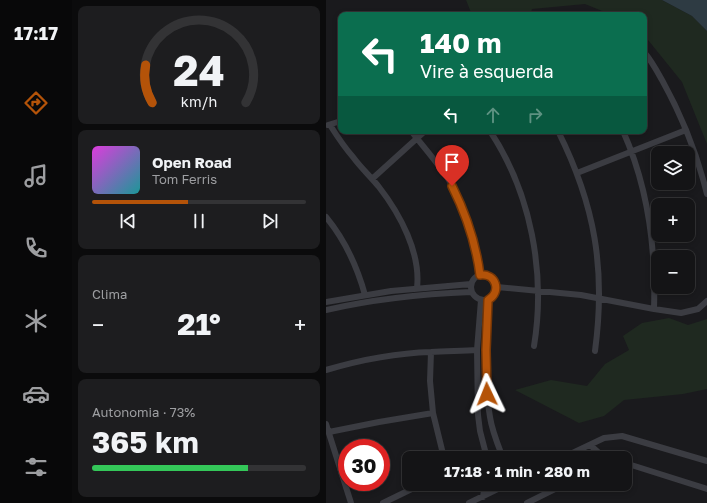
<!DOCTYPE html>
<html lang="pt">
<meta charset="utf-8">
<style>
:root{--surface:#141416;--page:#1d1d1f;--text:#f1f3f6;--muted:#9d9ea1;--line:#333335;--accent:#b45309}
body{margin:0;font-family:"Golos Text",sans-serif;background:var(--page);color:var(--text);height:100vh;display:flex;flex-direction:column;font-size:15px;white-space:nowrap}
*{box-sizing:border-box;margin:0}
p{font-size:13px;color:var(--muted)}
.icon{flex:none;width:22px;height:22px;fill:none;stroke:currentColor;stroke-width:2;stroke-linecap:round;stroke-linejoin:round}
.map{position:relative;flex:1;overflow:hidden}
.details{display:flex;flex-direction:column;gap:6px;padding:6px;background:#0b0b0c;width:254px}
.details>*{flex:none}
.top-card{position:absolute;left:12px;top:12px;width:309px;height:122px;border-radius:8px;box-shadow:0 2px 6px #0003,0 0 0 1px var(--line);background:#0b6e4f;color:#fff;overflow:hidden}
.buttons{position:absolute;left:325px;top:146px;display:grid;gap:8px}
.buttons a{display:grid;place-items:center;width:44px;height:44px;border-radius:8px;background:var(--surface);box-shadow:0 2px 6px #0003,0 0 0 1px var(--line);font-size:20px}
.speed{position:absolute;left:12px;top:439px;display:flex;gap:8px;font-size:20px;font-weight:700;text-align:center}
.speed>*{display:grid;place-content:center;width:52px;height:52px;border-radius:50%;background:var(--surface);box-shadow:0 2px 6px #0003,0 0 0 1px var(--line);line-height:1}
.speed .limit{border:6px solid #d22;background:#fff;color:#111}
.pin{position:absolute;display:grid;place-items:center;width:34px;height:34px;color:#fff;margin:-41px -17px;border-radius:50% 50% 50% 0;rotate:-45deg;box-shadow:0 0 4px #0007}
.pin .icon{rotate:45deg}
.me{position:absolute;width:44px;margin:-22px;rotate:358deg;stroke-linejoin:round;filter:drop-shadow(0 0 3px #0008)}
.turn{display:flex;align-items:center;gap:14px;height:84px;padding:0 16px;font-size:18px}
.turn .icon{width:52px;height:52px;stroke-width:2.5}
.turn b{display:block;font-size:28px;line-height:34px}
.lanes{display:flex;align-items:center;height:38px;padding:0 16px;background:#0003;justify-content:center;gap:20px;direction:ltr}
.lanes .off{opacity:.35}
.big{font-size:30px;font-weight:700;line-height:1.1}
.details .card{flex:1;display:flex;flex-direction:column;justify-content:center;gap:6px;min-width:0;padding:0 14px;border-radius:8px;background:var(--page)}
.details .dial{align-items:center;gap:0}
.dial svg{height:104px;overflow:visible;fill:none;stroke:var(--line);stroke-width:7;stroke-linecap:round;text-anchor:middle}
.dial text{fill:var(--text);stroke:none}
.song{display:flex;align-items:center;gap:12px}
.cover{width:48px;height:48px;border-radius:6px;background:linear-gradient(135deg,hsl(300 70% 55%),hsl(180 70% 35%))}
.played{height:4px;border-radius:2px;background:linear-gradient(90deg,var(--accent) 45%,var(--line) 45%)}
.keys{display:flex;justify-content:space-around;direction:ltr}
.heat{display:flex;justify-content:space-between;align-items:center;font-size:22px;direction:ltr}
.charge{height:6px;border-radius:3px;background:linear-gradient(90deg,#34c759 73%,var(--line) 0)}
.trip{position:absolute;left:76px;top:451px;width:230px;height:40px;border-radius:8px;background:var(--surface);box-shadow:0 2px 6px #0003,0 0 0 1px var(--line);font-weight:700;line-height:40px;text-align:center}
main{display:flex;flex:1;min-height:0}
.tab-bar{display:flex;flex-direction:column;width:72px;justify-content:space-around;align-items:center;background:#080809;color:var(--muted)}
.tab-bar .icon{width:28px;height:28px}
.tab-bar .on{color:var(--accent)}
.tab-bar b{font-size:18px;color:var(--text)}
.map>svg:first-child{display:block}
.green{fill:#1f2920}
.water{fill:#2e3b43}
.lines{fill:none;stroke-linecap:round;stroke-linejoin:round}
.minor{stroke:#3b3c42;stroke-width:6}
.route-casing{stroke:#753606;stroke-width:10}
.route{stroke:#b45309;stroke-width:7}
</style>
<main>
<nav class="tab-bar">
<b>17:17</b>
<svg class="icon on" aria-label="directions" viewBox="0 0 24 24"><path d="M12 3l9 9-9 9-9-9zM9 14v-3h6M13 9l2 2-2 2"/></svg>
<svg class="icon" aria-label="music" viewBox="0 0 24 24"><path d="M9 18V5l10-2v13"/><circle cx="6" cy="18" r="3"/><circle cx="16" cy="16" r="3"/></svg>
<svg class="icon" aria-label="phone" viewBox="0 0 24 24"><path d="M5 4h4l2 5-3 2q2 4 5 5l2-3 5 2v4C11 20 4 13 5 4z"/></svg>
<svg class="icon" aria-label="climate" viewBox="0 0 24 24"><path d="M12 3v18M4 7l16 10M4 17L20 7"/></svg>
<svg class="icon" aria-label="car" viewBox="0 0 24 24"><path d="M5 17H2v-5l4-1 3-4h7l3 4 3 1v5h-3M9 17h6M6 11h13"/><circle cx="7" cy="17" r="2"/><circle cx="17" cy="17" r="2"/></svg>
<svg class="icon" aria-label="filters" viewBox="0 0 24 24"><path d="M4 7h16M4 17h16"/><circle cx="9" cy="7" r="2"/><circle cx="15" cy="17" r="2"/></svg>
</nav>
<section class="details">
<div class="card dial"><svg viewBox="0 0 100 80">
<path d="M14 69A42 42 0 1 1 86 69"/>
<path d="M14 69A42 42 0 0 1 9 40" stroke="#b45309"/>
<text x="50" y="56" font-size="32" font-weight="700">24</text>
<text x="50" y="72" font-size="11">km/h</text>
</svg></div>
<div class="card">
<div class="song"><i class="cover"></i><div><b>Open Road</b><p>Tom Ferris</p></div></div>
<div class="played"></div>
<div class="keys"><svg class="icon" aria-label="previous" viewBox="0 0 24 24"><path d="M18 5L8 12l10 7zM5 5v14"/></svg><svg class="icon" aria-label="pause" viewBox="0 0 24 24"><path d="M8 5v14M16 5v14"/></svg><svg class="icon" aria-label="next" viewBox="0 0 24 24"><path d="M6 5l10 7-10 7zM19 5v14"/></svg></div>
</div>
<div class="card"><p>Clima</p>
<div class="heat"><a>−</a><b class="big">21°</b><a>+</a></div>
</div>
<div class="card"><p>Autonomia · 73%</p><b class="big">365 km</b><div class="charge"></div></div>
</section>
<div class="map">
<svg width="381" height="503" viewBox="0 0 381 503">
<rect width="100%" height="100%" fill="#1a1a1d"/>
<!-- green -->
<path class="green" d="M140 0H336L366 16 381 31V144L356 82 318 35V15H286L259 4 206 9 204 15H146Z
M343 318 362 325 381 319V389L357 394 298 400 278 416 253 423 189 390 225 380 261 386 279 364 303 350 297 336 316 323Z"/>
<!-- water -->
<path class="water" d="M336 0H381V31L366 16Z"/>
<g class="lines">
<!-- minor -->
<path class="minor" d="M89 14V15
M318 52C325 60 331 71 336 80 356 116 371 154 381 194
M2 125 15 121
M4 125C11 136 18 147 27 157 35 168 45 177 53 187 74 214 95 253 91 288
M85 131C97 146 110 161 121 177 139 206 150 241 155 275
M164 131C205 193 220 273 208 346
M232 131C269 205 280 269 269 351
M297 131C322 187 330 248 328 309
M251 173 360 130
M46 179 99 131
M0 217C19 240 31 266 39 295
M145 287a13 13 0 1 1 26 0a13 13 0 1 1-26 0Z
M171 287 255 295 328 309 355 313 372 309 381 301
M155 300 151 350 152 415 154 431 161 458
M163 300C161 338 157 378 164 417 166 431 172 445 177 458
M0 302 65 291 145 284
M0 310C48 299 96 294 145 292
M105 352 104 381 107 413 118 458
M0 370C34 360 70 353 105 352 121 351 136 351 151 350
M0 424 25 503
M3 432 53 422 107 413
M264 445 272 452 275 458
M236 458 278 438 296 436 381 461
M299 463 381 489
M157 497 159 484
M57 503 96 484
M143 503 182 484
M201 503 239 484"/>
</g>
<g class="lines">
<defs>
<path id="route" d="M126 186C140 214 150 244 154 275 170 273 176 292 162 300L160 350 161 394"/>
</defs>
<!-- route casing -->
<use href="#route" class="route-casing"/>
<!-- route -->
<use href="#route" class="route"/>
</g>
</svg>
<div class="buttons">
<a><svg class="icon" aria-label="layers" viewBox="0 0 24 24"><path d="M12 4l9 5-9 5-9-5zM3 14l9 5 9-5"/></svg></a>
<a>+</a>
<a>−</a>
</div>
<div class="speed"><div class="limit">30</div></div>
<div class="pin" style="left:126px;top:186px;background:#d93025"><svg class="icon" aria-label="arrive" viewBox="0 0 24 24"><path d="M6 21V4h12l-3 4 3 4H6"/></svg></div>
<svg class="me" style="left:161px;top:394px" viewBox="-20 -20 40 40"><path d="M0-17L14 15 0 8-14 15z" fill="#b45309" stroke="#fff" stroke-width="4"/></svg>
<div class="trip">17:18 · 1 min · 280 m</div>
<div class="top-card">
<div class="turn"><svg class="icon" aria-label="left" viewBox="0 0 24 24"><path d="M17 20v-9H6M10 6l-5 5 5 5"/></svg><div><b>140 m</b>Vire à esquerda</div></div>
<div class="lanes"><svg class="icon" aria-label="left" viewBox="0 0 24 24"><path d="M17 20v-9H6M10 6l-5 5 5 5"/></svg><svg class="icon off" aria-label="ahead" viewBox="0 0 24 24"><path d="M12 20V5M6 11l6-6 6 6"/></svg><svg class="icon off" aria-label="right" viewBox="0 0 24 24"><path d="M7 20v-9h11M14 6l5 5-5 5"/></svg></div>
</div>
</div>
</main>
